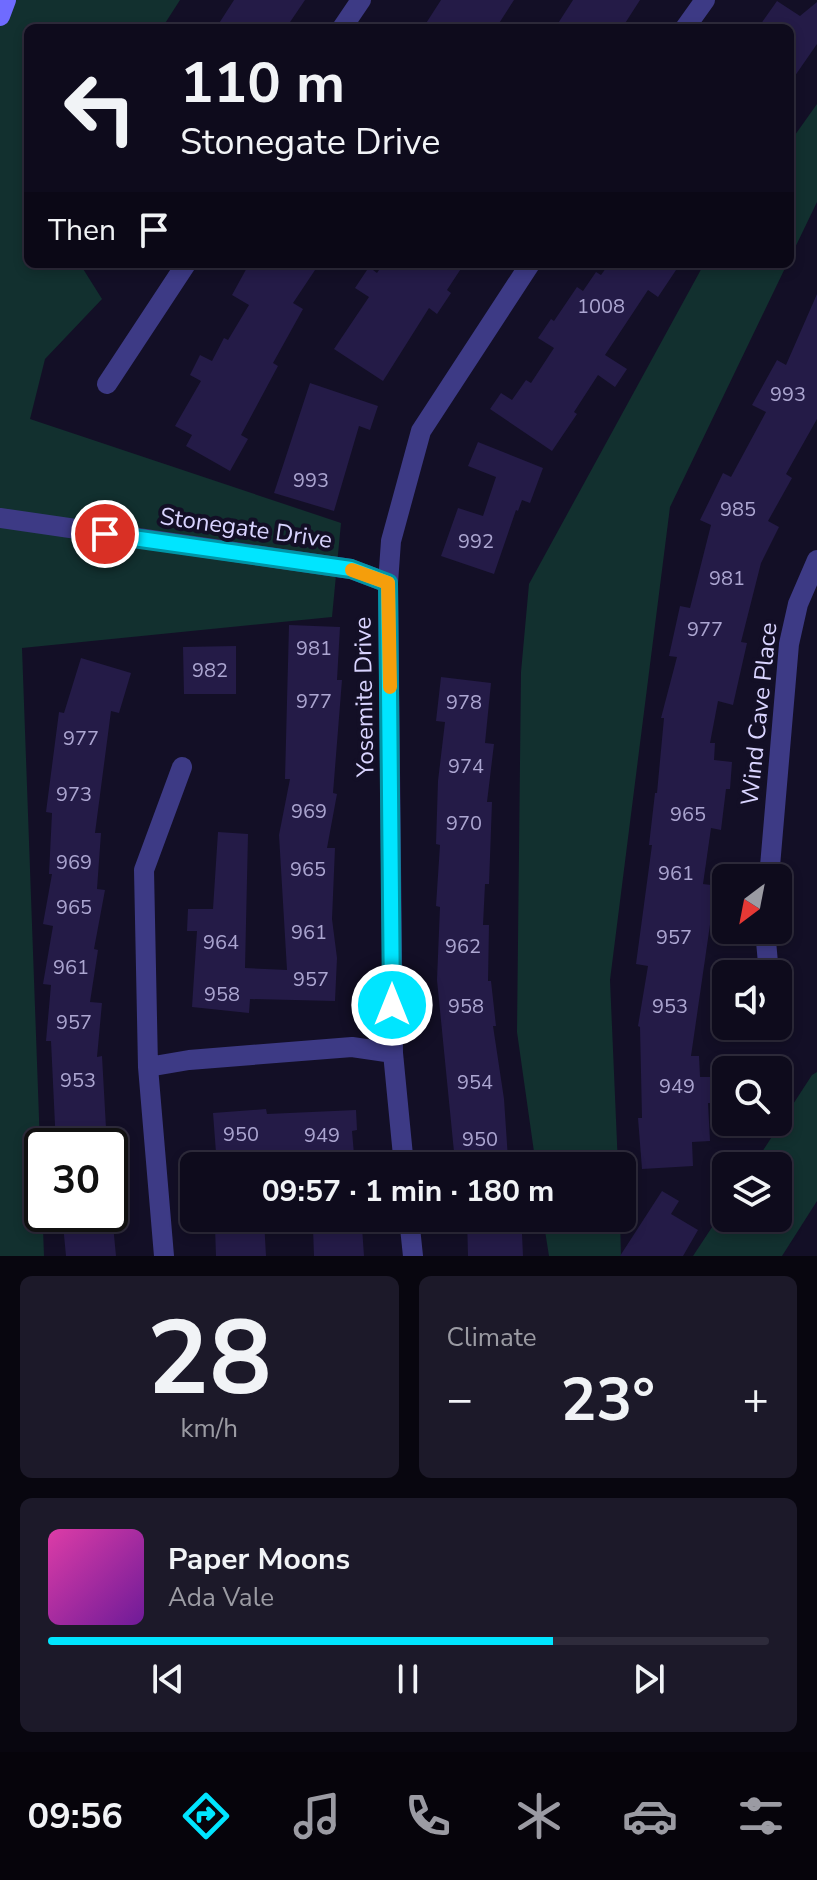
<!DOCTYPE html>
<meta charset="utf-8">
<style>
:root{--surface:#0e0b1c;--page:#1c1929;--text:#f1f3f6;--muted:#9b9ba3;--line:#2e2b3b;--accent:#00e5ff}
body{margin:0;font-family:"Nunito Sans",sans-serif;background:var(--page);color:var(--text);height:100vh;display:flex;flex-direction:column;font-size:30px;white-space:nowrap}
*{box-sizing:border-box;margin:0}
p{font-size:26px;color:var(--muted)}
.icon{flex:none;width:44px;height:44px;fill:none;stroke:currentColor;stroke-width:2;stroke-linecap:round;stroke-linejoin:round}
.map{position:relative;height:1256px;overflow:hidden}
.drawer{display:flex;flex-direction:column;gap:20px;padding:20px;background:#08060f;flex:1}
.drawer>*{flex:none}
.guide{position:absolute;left:24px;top:24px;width:770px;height:244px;border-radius:12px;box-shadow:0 4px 12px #0003,0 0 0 2px var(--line);background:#0e0b1c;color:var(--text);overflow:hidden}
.needle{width:52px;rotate:212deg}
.buttons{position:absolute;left:712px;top:864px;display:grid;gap:16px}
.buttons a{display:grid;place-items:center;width:80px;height:80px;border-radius:12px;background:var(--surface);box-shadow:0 4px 12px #0003,0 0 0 2px var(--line);font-size:40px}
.speed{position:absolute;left:24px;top:1128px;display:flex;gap:16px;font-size:40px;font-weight:700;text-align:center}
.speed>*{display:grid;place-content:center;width:104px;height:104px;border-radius:50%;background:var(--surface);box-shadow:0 4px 12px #0003,0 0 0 2px var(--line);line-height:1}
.speed .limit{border:4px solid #111;border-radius:12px;background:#fff;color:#111}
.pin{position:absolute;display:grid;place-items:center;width:68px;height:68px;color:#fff;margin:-34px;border:4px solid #fff;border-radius:50%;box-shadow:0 2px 8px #0007}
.me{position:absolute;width:88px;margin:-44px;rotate:0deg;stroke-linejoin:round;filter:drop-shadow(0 0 6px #0008)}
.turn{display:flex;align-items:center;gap:28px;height:168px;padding:0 24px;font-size:36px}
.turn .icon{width:104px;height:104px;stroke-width:2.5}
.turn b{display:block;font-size:56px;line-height:68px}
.then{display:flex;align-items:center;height:76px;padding:0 24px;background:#0003;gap:16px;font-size:30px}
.big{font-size:60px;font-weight:700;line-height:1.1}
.drawer .card{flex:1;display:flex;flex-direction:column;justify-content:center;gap:12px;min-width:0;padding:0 28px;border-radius:12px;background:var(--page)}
.drawer .dial{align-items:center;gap:0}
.dial b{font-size:104px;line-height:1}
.song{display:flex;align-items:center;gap:24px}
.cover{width:96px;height:96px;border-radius:12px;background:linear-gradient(135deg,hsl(320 70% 55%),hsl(280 70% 35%))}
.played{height:8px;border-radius:4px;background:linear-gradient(90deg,var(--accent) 70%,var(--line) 70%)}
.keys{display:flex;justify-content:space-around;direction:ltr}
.heat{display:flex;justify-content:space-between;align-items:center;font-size:44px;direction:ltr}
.drawer .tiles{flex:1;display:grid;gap:20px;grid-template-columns:1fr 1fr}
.card:last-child{grid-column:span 2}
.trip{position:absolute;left:180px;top:1152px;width:456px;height:80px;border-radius:12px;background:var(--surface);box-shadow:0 4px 12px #0003,0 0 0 2px var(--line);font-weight:700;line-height:80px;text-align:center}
.tabs{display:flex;height:128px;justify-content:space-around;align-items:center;background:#06040b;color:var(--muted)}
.tabs .icon{width:56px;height:56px}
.tabs .current{color:var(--accent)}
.tabs b{font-size:36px;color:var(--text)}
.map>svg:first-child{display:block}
.green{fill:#12302f}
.building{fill:#241b47}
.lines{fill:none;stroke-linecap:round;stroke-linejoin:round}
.minor{stroke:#3d3a85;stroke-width:20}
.tertiary{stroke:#3d3a85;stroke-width:20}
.secondary{stroke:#6f6bff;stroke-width:20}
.route-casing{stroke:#0095a6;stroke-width:20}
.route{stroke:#00e5ff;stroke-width:14}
.slow{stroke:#f59e0b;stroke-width:14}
.labels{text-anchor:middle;stroke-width:8;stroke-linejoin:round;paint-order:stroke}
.number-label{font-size:20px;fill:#aca6d1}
.street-label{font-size:24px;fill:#d9d4ff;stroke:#130f26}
</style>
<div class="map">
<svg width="817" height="1256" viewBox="0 0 817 1256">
<rect width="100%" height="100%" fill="#130f26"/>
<!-- green -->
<path class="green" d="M0 0H180L162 28H28V264H80L102 299 45 359 30 419 341 523 332 617 22 648 44 1256H0Z
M817 104V202L790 258V142Z
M704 264H787L670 507 610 980 618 1166H536L517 1032 521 672 529 584Z
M817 1072V1201L782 1256H693L726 1206V1218H778V1166H753L812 1075Z
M543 1218H620L621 1256H549Z"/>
<!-- building -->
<path class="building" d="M234 0H305L286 28H216Z
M441 0H514L496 28H423Z
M573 0H640L622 28H555Z
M777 1 800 16 817 2V44L790 83V28H758Z
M249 264H319L293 303 303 309 273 363 278 366 241 435 248 439 230 471 186 446 192 435 175 426 201 381 190 375 200 355 212 361 224 338 228 340 249 305 232 295Z
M383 264H464L447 290 451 293 437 314 429 308 383 381 334 349 369 297 355 288 369 267 377 273Z
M609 264H680L658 297 648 290 605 355 627 369 615 387 598 375 574 412 577 414 552 451 490 409 501 393 512 400 526 380 531 383 554 348 538 338 551 319 554 321 577 287 583 291 596 272 601 275Z
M817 294V419L786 474 792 478 768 521 779 527 761 563 741 642 747 643 733 705 718 701 710 743H715L714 760 732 762 730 789H726L721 830 711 828 703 884 719 886 716 911H712L691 1056H699L700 1077H712V1103H708L710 1141 692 1142 693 1166 642 1169 638 1118H642L640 1027 638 1026 648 966 636 964 652 845H649L655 793H657L664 718H661L677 657 669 656 680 606 690 608 711 525 700 520 723 473 731 477 766 412 752 405 777 360 786 365Z
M310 383 378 406 370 430 359 426 334 511 274 493Z
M478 442 543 468 530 503 522 500 518 511 516 510 494 574 441 556 458 508 483 516 496 477 468 466Z
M289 625 340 627 337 680H342L333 793 337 794 327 848H335L332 919 337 958 335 1001 250 999 249 1013 192 1007 197 931H187L188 909H213L218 832 248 834 245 968 287 970 279 835 290 779H285Z
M236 646V694H184L183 647Z
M81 658 131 673 119 713 111 711 95 833H101L97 889 105 890 94 949 98 950 90 1002 102 1003 97 1057 102 1056 107 1146H56L51 1041H46L51 985 43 984 53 926 43 924 52 874H49L52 813 46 812 59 712 64 713Z
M441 677 491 683 485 743 494 744 487 802H492L489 884H485L483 925H489L488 981H491L496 1026H493L504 1099 508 1159 455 1162 437 980 440 907 436 906 440 845 436 844 438 781 445 722 436 721Z
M266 1109 267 1114 356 1110 357 1130 352 1131 355 1166H217L213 1113Z
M662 1191 679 1201 671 1214 698 1230 683 1256H620Z
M62 1214H112L116 1256H66Z
M467 1218H511V1234H522L523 1256H468Z
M264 1220 266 1256H216L215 1227H231L230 1221Z
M362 1227 364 1256H314L313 1228Z"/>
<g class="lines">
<!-- minor -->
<path class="minor" d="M342 28 361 0
M685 28 705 0
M107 384 186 264
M769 878 789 644 798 604 817 560
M765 930 769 974
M148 1067 189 1060 352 1047 393 1053
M404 1166 393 1053 388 583 391 541 421 431 530 264
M409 1218 413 1256
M164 1256 148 1067 144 870 182 767"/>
<!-- tertiary -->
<path class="tertiary" d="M0 518 351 569 388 583"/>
<!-- secondary -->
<path class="secondary" d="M0 16 6 0"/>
</g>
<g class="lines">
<defs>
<path id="route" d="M105 534 351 569 388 583 392 1005"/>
</defs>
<!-- route casing -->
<use href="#route" class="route-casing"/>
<!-- route -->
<use href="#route" class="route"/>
<!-- slow -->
<path class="slow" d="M352 570 388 583 390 687"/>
</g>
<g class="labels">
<!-- number labels -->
<g class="number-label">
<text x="601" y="313">1008</text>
<text x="788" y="401">993</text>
<text x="311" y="487">993</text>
<text x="738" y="516">985</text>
<text x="476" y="548">992</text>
<text x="727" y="585">981</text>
<text x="705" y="636">977</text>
<text x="314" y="655">981</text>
<text x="210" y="677">982</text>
<text x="314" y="708">977</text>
<text x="464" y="709">978</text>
<text x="81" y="745">977</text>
<text x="466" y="773">974</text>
<text x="74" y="801">973</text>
<text x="309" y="818">969</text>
<text x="688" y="821">965</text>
<text x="464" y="830">970</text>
<text x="74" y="869">969</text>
<text x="308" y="876">965</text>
<text x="676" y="880">961</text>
<text x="74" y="914">965</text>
<text x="309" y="939">961</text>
<text x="674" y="944">957</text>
<text x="221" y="949">964</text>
<text x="463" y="953">962</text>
<text x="71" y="974">961</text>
<text x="311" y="986">957</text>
<text x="222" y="1001">958</text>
<text x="466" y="1013">958</text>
<text x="670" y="1013">953</text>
<text x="74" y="1029">957</text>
<text x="78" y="1087">953</text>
<text x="475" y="1089">954</text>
<text x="677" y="1093">949</text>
<text x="241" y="1141">950</text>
<text x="322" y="1142">949</text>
<text x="480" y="1146">950</text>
</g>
<!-- street labels -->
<g class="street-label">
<text transform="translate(246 528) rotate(8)" y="8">Stonegate Drive</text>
<text transform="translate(364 697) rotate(-91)" y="8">Yosemite Drive</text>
<text transform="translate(759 714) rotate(-84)" y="8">Wind Cave Place</text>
</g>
</g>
</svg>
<div class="buttons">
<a><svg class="needle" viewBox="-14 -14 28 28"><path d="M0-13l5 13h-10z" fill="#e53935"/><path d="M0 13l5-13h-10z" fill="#9b9ba3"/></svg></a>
<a><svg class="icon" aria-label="sound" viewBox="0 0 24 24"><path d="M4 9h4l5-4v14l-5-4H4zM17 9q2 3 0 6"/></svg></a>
<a><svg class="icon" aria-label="search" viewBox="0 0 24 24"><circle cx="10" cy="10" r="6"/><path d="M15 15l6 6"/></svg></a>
<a><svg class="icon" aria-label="layers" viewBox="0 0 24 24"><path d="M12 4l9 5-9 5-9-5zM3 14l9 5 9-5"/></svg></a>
</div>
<div class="speed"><div class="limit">30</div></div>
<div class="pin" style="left:105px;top:534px;background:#d93025"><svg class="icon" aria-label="arrive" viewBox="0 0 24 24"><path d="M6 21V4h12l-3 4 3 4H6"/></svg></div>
<svg class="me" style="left:392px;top:1005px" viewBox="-20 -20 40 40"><circle r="17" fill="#00e5ff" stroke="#fff" stroke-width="3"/><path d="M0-11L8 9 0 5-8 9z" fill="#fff"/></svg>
<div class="trip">09:57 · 1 min · 180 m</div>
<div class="guide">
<div class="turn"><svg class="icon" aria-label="left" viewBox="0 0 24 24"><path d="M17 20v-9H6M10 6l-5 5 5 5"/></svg><div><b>110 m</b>Stonegate Drive</div></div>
<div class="then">Then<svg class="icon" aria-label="arrive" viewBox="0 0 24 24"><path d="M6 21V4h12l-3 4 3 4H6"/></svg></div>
</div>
</div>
<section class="drawer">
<div class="tiles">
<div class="card dial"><b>28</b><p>km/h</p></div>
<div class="card"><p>Climate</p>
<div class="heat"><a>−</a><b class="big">23°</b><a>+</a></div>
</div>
<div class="card">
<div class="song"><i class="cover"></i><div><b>Paper Moons</b><p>Ada Vale</p></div></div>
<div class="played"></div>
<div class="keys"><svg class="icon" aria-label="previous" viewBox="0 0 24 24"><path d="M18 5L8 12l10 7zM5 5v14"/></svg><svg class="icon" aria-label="pause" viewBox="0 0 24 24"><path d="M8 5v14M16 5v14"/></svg><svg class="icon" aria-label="next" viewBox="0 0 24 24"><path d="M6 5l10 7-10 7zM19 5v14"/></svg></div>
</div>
</div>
</section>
<nav class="tabs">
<b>09:56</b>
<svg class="icon current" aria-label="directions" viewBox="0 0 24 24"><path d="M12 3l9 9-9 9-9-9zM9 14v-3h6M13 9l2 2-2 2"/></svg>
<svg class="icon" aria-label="music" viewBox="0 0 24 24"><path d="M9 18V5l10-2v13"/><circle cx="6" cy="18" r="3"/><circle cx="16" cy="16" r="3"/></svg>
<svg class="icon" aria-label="phone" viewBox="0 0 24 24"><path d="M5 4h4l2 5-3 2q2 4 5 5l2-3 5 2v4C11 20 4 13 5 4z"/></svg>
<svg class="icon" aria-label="climate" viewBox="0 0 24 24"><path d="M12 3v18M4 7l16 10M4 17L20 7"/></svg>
<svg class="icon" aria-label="car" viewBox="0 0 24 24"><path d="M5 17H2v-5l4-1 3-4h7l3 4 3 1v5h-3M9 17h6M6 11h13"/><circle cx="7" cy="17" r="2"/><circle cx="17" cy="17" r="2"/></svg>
<svg class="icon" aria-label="filters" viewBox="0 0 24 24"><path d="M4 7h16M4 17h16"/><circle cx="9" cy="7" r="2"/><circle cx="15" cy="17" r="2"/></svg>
</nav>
